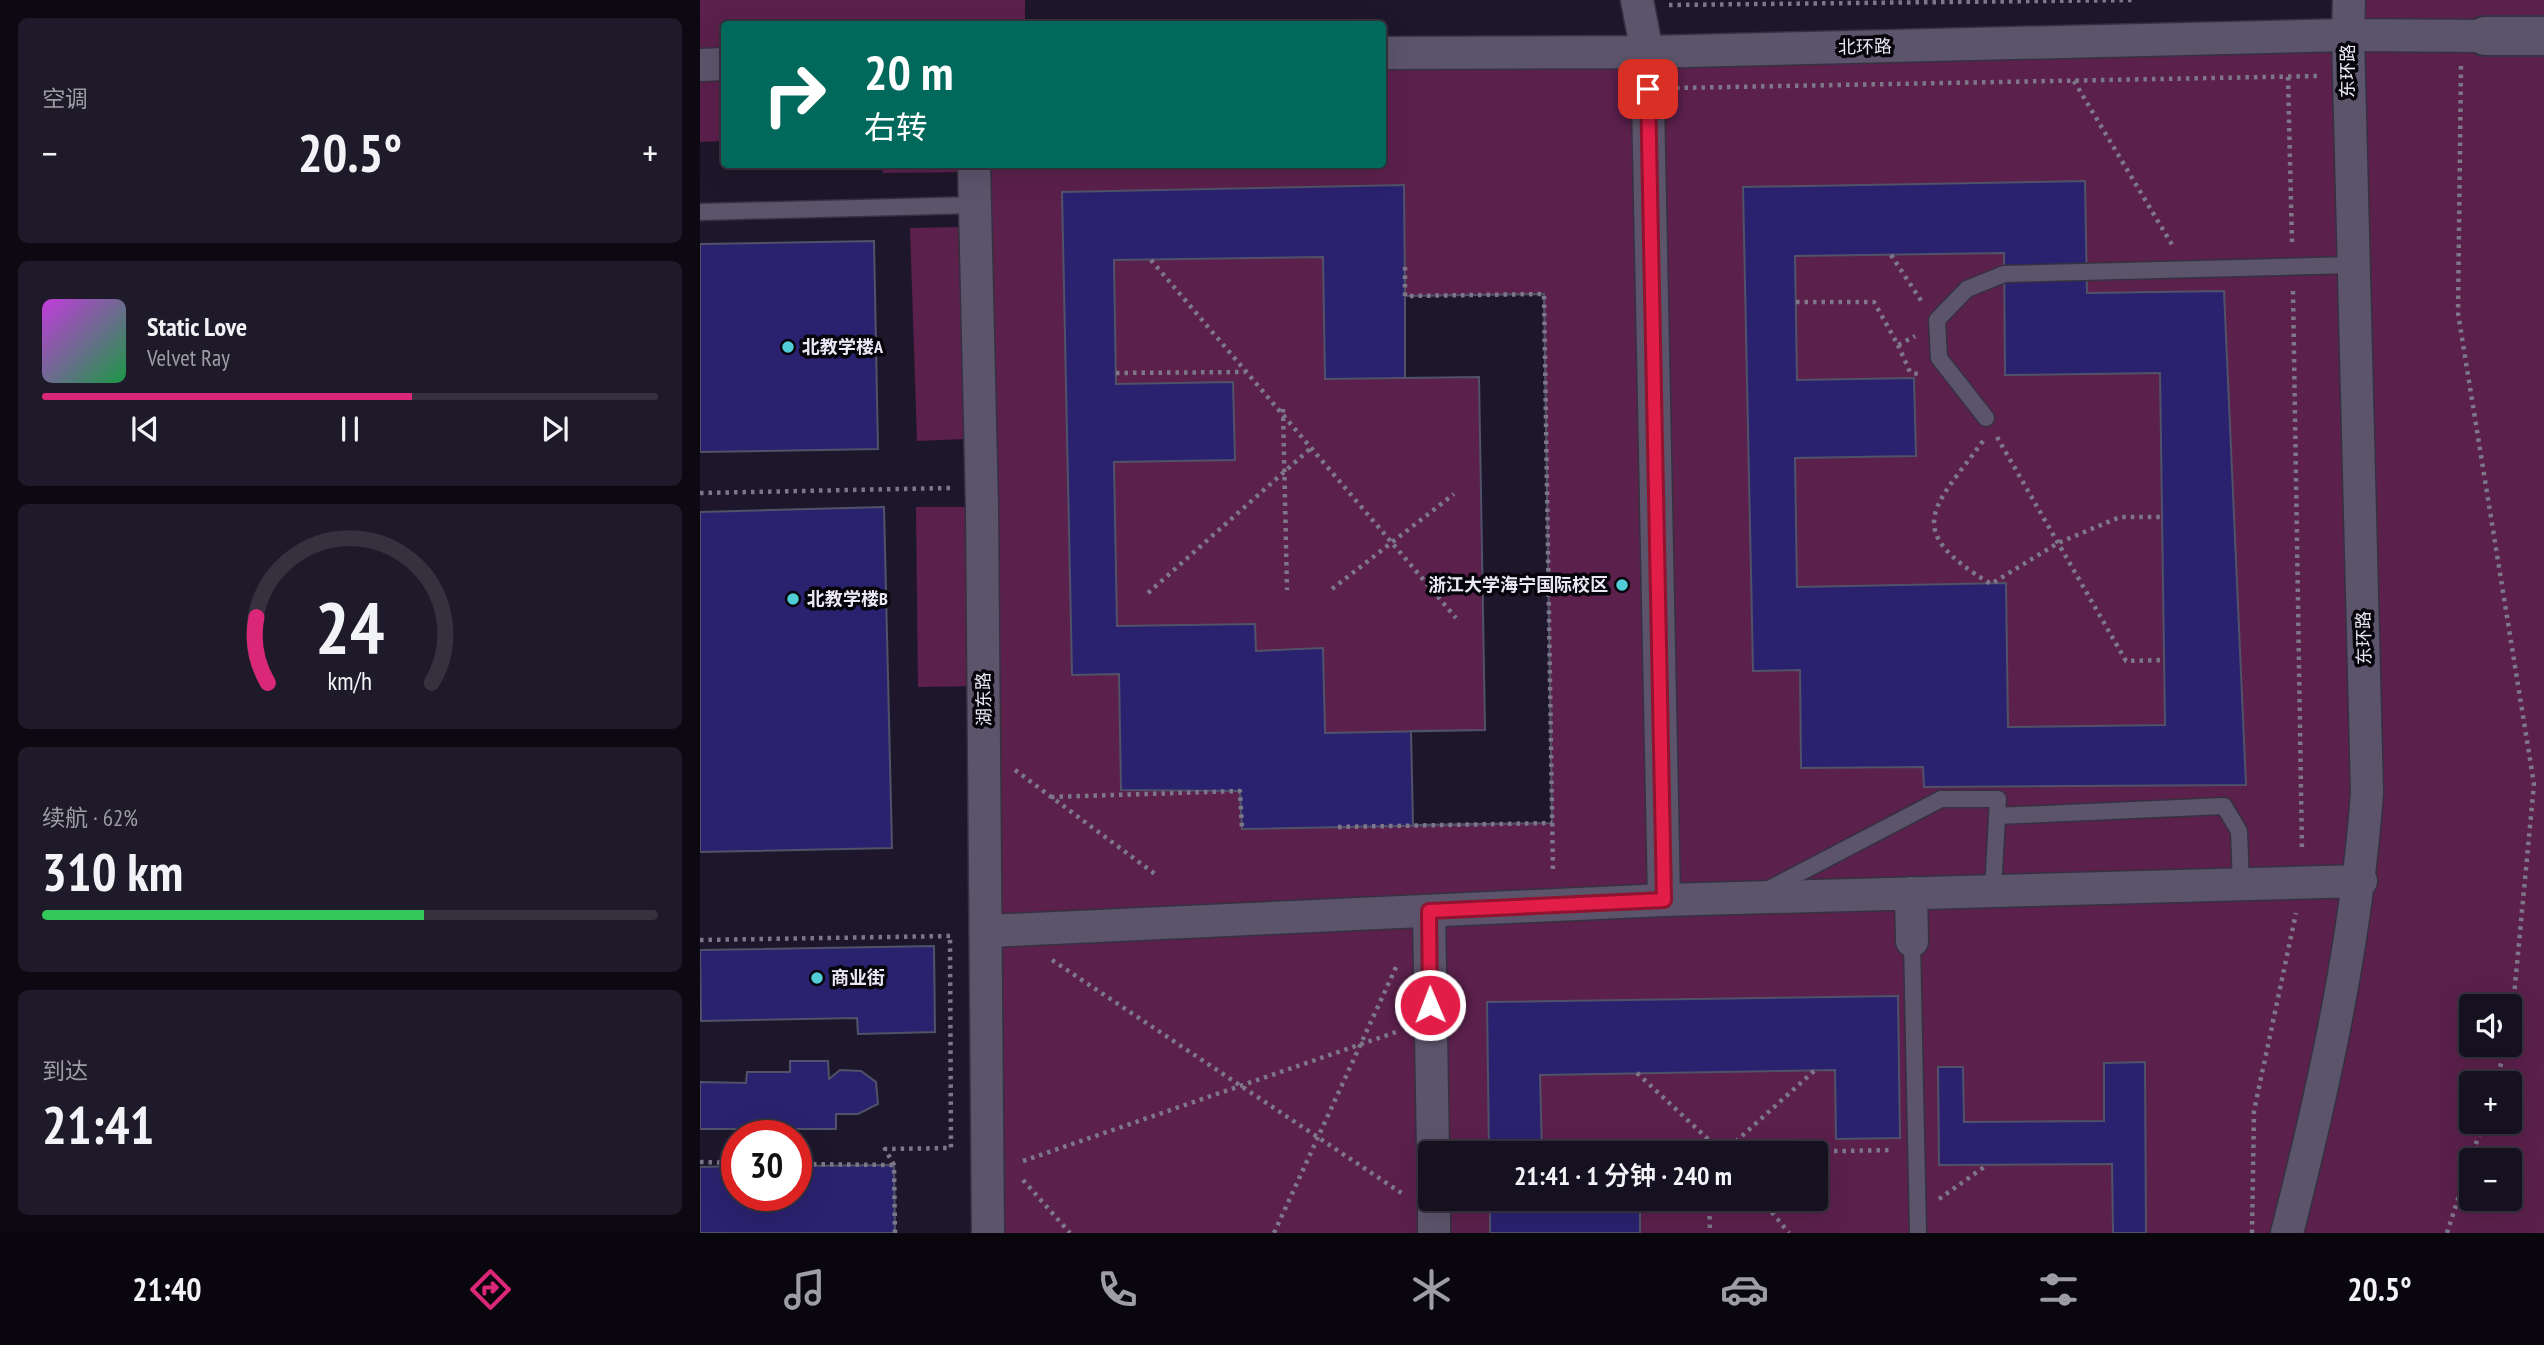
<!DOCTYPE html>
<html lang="zh">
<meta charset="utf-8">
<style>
:root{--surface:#161120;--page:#1f1a29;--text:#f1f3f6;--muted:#9e9da5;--line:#35313e;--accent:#db2777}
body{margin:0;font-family:"PT Sans Narrow","Noto Sans SC",sans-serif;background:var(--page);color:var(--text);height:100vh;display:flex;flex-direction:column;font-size:26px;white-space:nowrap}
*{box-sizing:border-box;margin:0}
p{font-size:23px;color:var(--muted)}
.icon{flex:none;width:38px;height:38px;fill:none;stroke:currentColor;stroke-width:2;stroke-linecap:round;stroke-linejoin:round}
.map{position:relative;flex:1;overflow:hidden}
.side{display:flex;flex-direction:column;gap:18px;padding:18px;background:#0c0912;width:700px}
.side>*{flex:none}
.hud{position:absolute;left:21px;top:21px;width:665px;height:147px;border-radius:7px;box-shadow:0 7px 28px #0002,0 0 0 2px var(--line);background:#00695c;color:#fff;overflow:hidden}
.tools{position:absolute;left:1759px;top:994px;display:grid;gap:14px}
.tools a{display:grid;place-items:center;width:63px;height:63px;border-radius:7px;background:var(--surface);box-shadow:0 7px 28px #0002,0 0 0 2px var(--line);font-size:35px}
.speed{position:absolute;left:21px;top:1120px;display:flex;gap:14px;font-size:35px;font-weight:700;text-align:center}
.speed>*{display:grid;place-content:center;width:91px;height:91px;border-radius:50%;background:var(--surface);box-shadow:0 7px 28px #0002,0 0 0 2px var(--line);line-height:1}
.speed .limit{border:10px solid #d22;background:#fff;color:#111}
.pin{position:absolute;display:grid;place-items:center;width:60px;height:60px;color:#fff;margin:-30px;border-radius:14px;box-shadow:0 4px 10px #0006}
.me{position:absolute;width:77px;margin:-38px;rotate:359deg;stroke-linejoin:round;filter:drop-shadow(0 0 5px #0008)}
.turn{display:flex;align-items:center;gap:24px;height:147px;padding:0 28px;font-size:32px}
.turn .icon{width:91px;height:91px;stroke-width:2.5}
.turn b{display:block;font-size:49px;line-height:60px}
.big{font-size:52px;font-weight:600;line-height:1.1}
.side .widget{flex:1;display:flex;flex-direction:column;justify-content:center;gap:10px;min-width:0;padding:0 24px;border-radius:10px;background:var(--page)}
.side .dial{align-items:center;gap:0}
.dial svg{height:182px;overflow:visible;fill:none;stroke:var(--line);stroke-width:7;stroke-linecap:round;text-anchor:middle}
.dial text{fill:var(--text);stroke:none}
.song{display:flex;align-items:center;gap:21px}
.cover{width:84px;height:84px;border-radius:10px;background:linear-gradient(135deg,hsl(290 70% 55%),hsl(140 70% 35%))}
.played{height:7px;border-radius:4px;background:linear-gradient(90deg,var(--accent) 60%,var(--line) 60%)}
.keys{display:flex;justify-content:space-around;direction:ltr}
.heat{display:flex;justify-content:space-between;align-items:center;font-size:38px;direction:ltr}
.charge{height:10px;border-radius:5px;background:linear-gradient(90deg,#34c759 62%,var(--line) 0)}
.trip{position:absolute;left:718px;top:1141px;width:410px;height:70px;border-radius:7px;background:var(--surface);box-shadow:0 7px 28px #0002,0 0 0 2px var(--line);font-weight:600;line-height:70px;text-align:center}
.dock{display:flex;height:112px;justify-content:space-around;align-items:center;background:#09070d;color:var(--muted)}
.dock .icon{width:49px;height:49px}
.dock .active{color:var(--accent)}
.dock b{font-size:32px;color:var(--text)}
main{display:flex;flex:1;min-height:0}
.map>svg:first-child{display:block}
.green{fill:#5b204c;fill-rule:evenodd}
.building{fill:#2a226f;stroke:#505269;stroke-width:2;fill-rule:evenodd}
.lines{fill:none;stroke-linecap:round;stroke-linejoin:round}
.lane-casing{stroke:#363140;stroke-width:19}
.street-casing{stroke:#363140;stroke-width:35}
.secondary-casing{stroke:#363140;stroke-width:42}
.path{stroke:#7e7789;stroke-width:4.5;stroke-dasharray:3.5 5;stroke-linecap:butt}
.lane{stroke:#5c546b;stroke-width:16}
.street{stroke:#5c546b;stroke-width:32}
.secondary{stroke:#5c546b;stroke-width:38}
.route-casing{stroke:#92132f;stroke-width:18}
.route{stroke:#e11d48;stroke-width:12}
.poi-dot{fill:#52ccd6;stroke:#07050c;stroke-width:2.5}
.labels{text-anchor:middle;stroke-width:7;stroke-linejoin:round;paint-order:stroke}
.street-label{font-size:18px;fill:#ece7f5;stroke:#07050c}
.poi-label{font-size:18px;font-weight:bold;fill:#ece7f5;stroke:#07050c;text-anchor:start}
</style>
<main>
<section class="side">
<div class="widget"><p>空调</p>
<div class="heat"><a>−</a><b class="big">20.5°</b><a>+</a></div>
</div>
<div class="widget">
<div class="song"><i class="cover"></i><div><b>Static Love</b><p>Velvet Ray</p></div></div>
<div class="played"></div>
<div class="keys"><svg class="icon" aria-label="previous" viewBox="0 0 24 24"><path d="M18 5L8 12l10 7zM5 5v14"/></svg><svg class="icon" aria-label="pause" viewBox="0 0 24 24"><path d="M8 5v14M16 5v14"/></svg><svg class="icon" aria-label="next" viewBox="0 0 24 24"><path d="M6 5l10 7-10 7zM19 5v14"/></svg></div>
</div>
<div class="widget dial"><svg viewBox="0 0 100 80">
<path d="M14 69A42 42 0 1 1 86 69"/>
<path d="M14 69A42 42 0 0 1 9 40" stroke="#db2777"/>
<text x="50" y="56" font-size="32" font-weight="700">24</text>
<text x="50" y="72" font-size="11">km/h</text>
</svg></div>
<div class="widget"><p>续航 · 62%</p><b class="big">310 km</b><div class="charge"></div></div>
<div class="widget"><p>到达</p><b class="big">21:41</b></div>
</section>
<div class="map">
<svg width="1844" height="1233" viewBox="0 0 1844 1233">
<rect width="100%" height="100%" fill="#1e172b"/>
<!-- green -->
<path class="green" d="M0 0H325V24H24V62H0Z
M1649 0H1844V1233H1446L1444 1062 1404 1063V1121L1264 1122 1263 1067H1238L1239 1165 1412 1164 1413 1233H940V1199H1115V1153H842L840 1075 1135 1070 1136 1139 1197 996 787 1002 789 1153H730V1199H790V1233H288L283 686 218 687 216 507H280L273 172 183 173V165L682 164 683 53 1648 35ZM1385 181 1387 293 1524 291 1545 785 1225 787 1223 767 1101 768 1100 670 1053 671 1043 187ZM703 185 705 296 844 294 852 823 542 829 540 791 421 790 419 674 372 675 362 192ZM1771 1006H1810V1045H1771ZM1771 1083H1810V1122H1771ZM1771 1160H1810V1199H1771Z
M24 64V141L0 142V65Z
M258 227 265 439 217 441 210 228Z
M1304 253 1306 375 1460 373 1465 725 1308 727 1306 584 1097 587 1095 458 1216 456 1214 378 1097 380 1095 256Z
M623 257 625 379 779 377 785 730 625 733 623 648 556 651 555 624 417 626 414 462 535 459 533 382 416 384 414 260Z"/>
<!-- building -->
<path class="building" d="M1385 181 1387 293 1524 291 1546 785 1224 787 1223 767 1101 768 1100 670 1053 671 1043 187ZM1304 253 1305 375 1460 373 1465 725 1308 727 1306 583 1097 587 1095 458 1216 456 1214 378 1097 380 1095 256Z
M704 185 705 296 844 294 852 823 542 829 540 791 421 790 419 674 372 675 362 192ZM623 257 625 379 779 377 785 730 625 733 623 648 556 651 555 624 417 626 414 462 535 460 533 382 416 384 414 260Z
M174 241 178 449 0 452V244Z
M844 294 852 823 713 825 711 731 785 730 779 377 705 378V296Z
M184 507 192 848 0 852V512Z
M234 946 235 1032 158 1034 157 1018 1 1021 0 950Z
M1198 996 1200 1138 1136 1139 1135 1070 840 1075 842 1153H789L787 1002Z
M90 1061H128L129 1079 140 1070 161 1071 176 1082 178 1104 158 1114H136V1129H0V1082L46 1083 47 1072H90Z
M1445 1062 1446 1233H1413L1412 1164 1239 1165 1238 1067H1263L1264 1122 1404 1121V1063Z
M194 1165 195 1233H0V1167L37 1166V1195H96V1166Z
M790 1199H940V1233H790Z"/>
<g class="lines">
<defs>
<path id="lane" d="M0 212 275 205
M1286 418 1239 358 1237 320 1267 289 1304 274 1653 265
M1297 816 1524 806 1539 831 1541 884
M1065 891 1241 799H1298L1293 891
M1212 941 1218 1233"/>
<path id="street" d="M937 0 947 52 964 900
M1649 0 1648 35 1785 36
M682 53 947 52 1648 35 1667 793C1656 942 1624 1088 1587 1233
M0 65 24 64
M274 164 282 507 288 1233
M1211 893 1212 941
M729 911 733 1153
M288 931 964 900 1661 881
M734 1199V1233"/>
<path id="secondary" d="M1785 36H1844"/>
</defs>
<!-- lane casing -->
<use href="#lane" class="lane-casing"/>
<!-- street casing -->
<use href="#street" class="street-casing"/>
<!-- secondary casing -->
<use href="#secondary" class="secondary-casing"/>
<!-- path -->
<path class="path" d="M969 5 1434 0
M1761 66 1758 313 1834 784 1810 1038
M1588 77 1592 244
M1374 81 1474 248
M976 88 1619 76
M1191 255 1222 302
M451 260 756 618
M705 267V296L844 294 853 874
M1593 291 1602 852
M1096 302H1174L1198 345 1215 336
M1198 345 1210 372 1221 375
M416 373 545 372
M583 409 587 590
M1297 437 1426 661 1464 660
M1283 441C1234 508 1200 529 1291 584L1358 543 1420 517H1462
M0 493 250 488
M632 589 754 494
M448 593 611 448
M315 770 455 874
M351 797 540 791 542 829
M638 827 852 823
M0 940 251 936
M352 960 703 1194
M937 1073 1023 1153
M1795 1083 1807 1045
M1023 1153 1114 1071
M1032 1153 1193 1150
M323 1161 699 1031
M0 1162 37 1163
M96 1164 193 1165
M323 1180 370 1233
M1009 1199 1010 1233
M1061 1199 1089 1233
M1239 1199 1287 1165
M195 1233 194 1165 185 1149 251 1148 250 936
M574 1233 697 965
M1552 1233 1554 1111 1596 913
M1747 1233 1783 1122"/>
<!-- lane -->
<use href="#lane" class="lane"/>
<!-- street -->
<use href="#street" class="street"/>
<!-- secondary -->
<use href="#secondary" class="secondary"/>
</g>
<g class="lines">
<defs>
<path id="route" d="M730 1005 729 911 964 900 948 89"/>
</defs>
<!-- route casing -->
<use href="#route" class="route-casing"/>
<!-- route -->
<use href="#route" class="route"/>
</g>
<!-- markers -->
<g class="poi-dot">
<circle cx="88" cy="347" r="7"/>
<circle cx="922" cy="585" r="7"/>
<circle cx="93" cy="599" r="7"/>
<circle cx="117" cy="978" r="7"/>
</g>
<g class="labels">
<!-- street labels -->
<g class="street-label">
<text transform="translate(1165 47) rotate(-1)" y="6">北环路</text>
<text transform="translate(1648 71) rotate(-90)" y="6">东环路</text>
<text transform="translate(1664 638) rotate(-91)" y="6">东环路</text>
<text transform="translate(284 699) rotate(-91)" y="6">湖东路</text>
</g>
<!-- poi labels -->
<g class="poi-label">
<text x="102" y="353">北教学楼A</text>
<text x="908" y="591" text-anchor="end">浙江大学海宁国际校区</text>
<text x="107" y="605">北教学楼B</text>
<text x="131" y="984">商业街</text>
</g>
</g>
</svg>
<div class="tools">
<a><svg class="icon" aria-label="sound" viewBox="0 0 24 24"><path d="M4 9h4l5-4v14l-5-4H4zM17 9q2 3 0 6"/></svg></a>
<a>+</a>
<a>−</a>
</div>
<div class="speed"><div class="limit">30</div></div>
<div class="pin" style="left:948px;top:89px;background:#d93025"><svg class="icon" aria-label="arrive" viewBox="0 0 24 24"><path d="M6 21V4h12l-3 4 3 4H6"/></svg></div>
<svg class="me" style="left:730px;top:1005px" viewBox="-20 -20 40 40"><circle r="17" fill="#e11d48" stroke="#fff" stroke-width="3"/><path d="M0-11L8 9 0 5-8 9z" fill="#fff"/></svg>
<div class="trip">21:41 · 1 分钟 · 240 m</div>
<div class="hud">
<div class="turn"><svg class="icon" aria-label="right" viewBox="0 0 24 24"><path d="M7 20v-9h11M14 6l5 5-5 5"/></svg><div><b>20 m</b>右转</div></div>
</div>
</div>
</main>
<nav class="dock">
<b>21:40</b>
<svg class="icon active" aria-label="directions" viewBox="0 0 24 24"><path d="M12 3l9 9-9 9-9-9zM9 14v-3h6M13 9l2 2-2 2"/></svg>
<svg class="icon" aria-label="music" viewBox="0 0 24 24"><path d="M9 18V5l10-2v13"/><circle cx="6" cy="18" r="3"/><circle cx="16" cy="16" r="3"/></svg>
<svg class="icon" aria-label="phone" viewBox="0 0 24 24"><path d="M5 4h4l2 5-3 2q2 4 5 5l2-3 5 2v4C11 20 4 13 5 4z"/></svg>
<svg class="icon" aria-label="climate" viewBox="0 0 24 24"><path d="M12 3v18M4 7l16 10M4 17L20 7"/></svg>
<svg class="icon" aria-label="car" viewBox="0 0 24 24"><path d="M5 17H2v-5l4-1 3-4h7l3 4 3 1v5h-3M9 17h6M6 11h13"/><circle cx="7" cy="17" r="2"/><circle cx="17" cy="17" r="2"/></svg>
<svg class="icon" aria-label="filters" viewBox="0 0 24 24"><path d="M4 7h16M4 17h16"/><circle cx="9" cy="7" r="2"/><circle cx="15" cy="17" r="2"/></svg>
<b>20.5°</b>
</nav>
